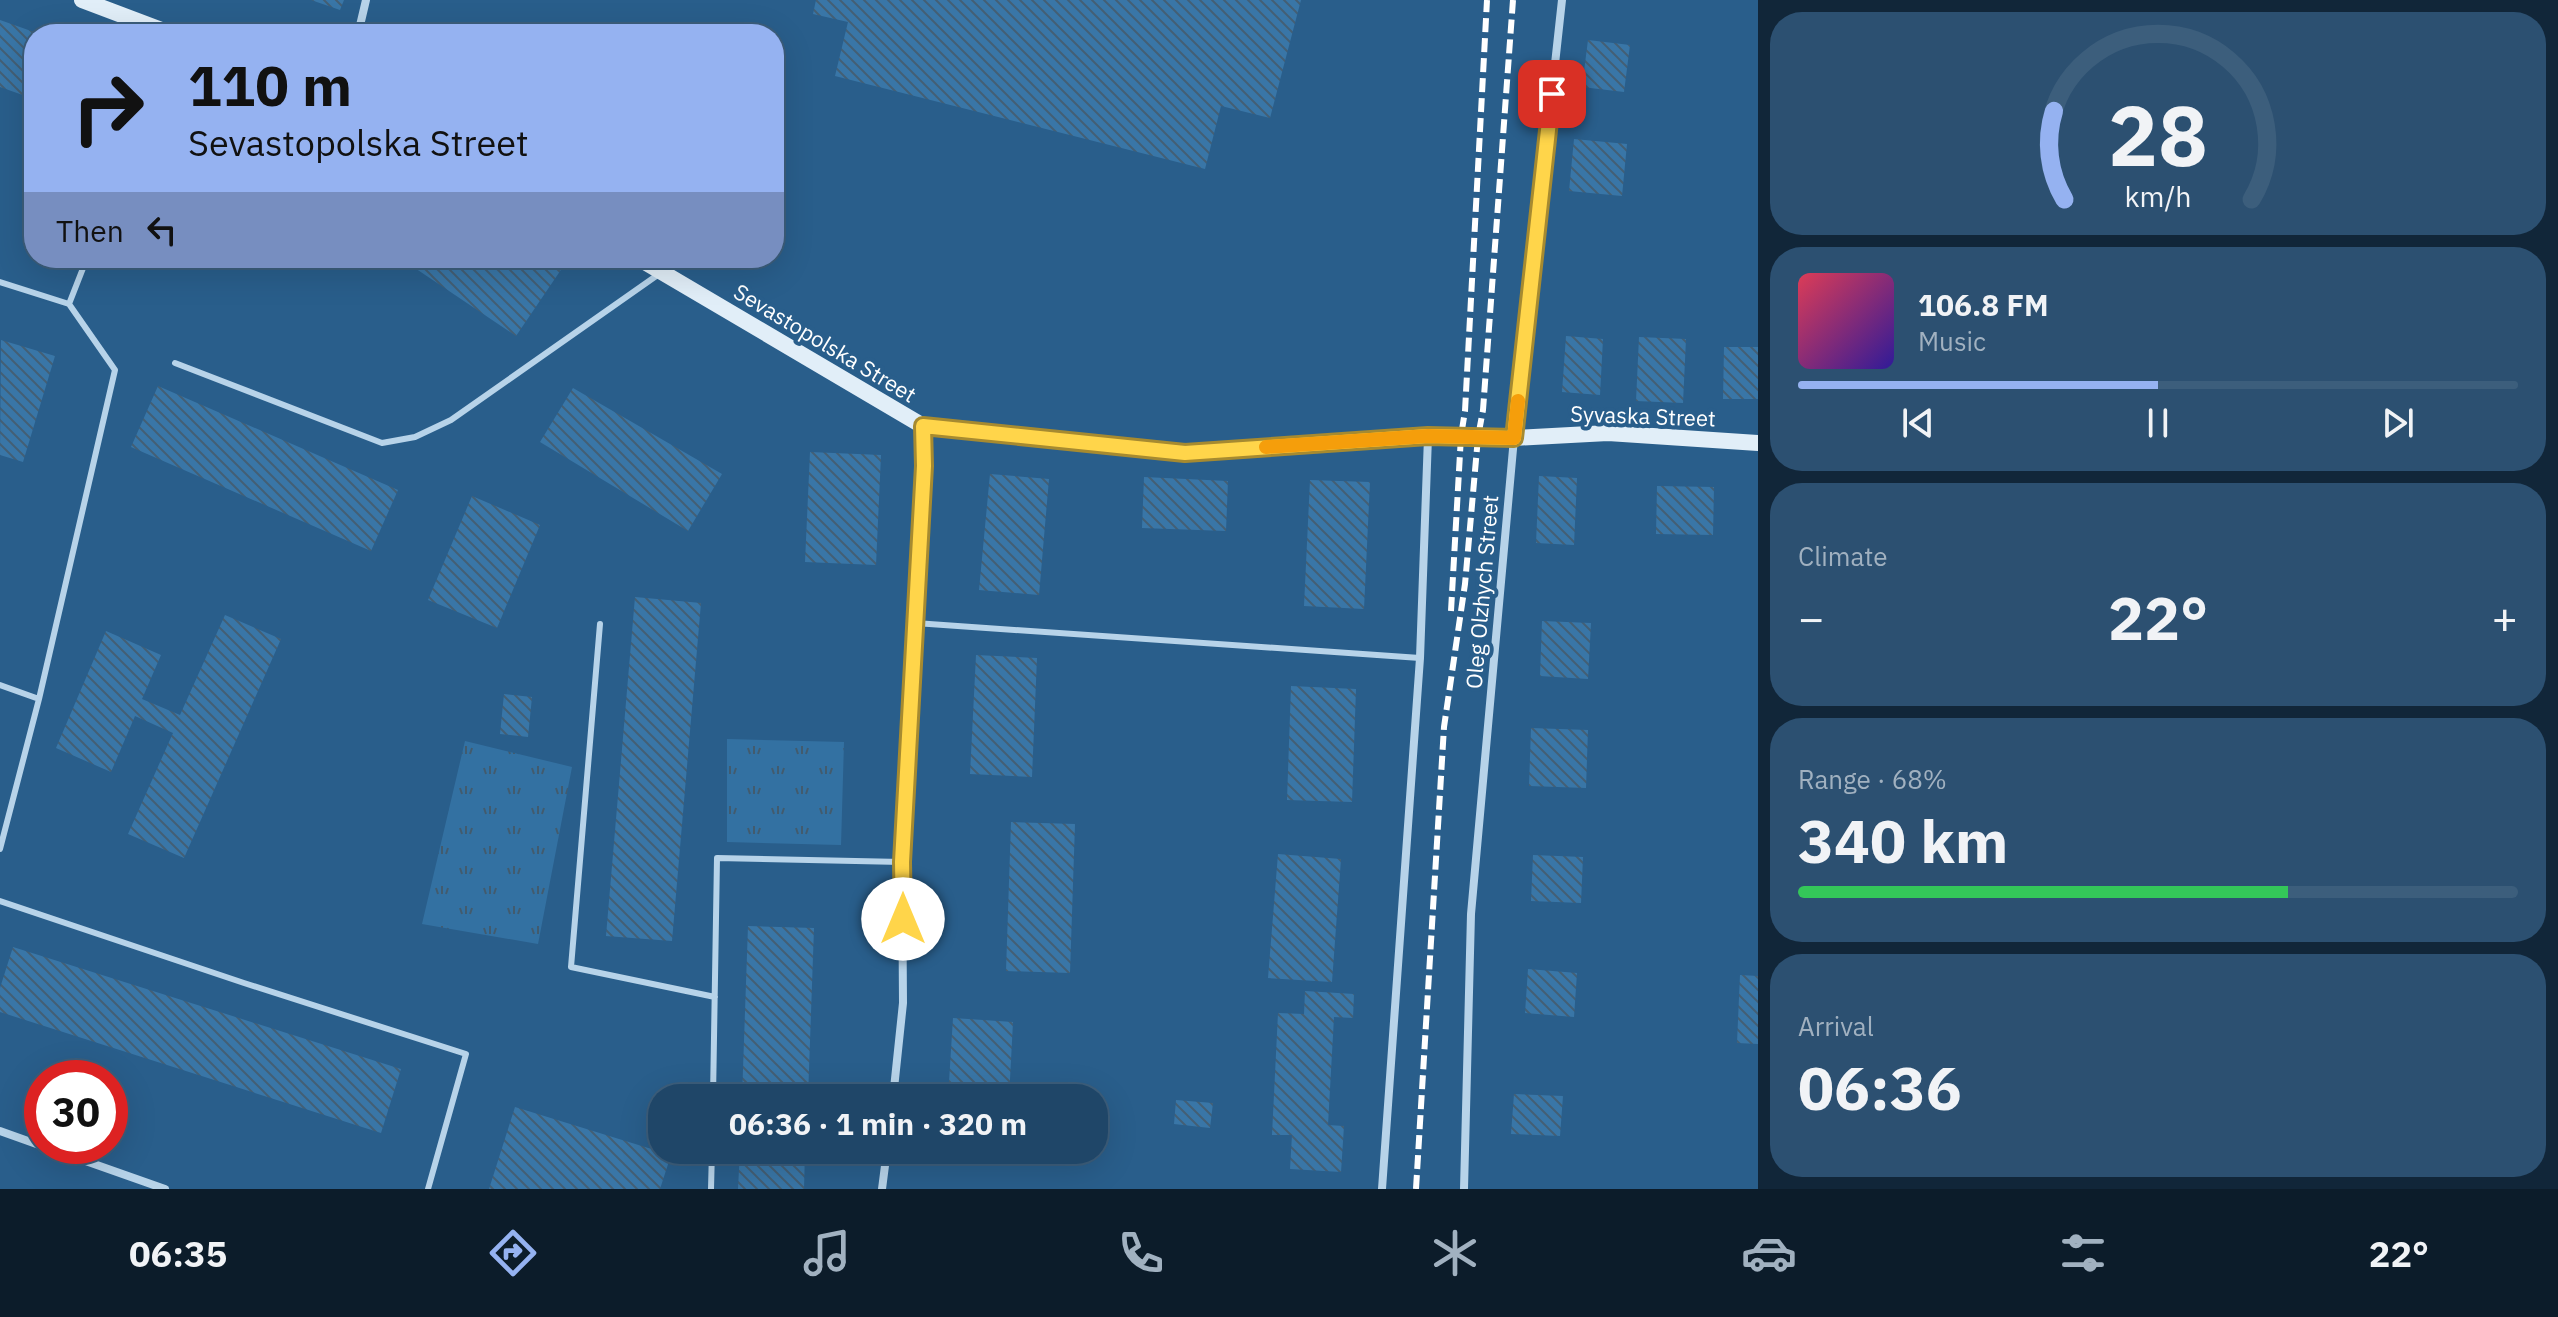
<!DOCTYPE html>
<meta charset="utf-8">
<style>
:root{--surface:#1f4668;--page:#2c5071;--text:#f1f3f6;--muted:#a1b1c0;--line:#3c5e7c;--accent:#95b2f1}
body{margin:0;font-family:"IBM Plex Sans",sans-serif;background:var(--page);color:var(--text);height:100vh;display:flex;flex-direction:column;font-size:30px;white-space:nowrap}
*{box-sizing:border-box;margin:0}
p{font-size:26px;color:var(--muted)}
.icon{flex:none;width:44px;height:44px;fill:none;stroke:currentColor;stroke-width:2;stroke-linecap:round;stroke-linejoin:round}
.map{position:relative;flex:1;overflow:hidden}
.sheet{display:flex;flex-direction:column;gap:12px;padding:12px;background:#112639;width:800px}
.sheet>*{flex:none}
.hud{position:absolute;left:24px;top:24px;width:760px;height:244px;border-radius:32px;box-shadow:0 8px 32px #0002,0 0 0 2px var(--line);background:#95b2f1;color:#111;overflow:hidden}
.speed{position:absolute;left:24px;top:1060px;display:flex;gap:16px;font-size:40px;font-weight:700;text-align:center}
.speed>*{display:grid;place-content:center;width:104px;height:104px;border-radius:50%;background:var(--surface);box-shadow:0 8px 32px #0002,0 0 0 2px var(--line);line-height:1}
.speed .limit{border:12px solid #d22;background:#fff;color:#111}
.pin{position:absolute;display:grid;place-items:center;width:68px;height:68px;color:#fff;margin:-34px;border-radius:16px;box-shadow:0 4px 12px #0006}
.me{position:absolute;width:88px;margin:-44px;rotate:0deg;stroke-linejoin:round;filter:drop-shadow(0 0 6px #0008)}
.turn{display:flex;align-items:center;gap:28px;height:168px;padding:0 32px;font-size:36px}
.turn .icon{width:104px;height:104px;stroke-width:2.5}
.turn b{display:block;font-size:56px;line-height:68px}
.then{display:flex;align-items:center;height:76px;padding:0 32px;background:#0003;gap:16px;font-size:30px}
.big{font-size:60px;font-weight:700;line-height:1.1}
.sheet .tile{flex:1;display:flex;flex-direction:column;justify-content:center;gap:12px;min-width:0;padding:0 28px;border-radius:32px;background:var(--page)}
.sheet .dial{align-items:center;gap:0}
.dial svg{height:208px;overflow:visible;fill:none;stroke:var(--line);stroke-width:7;stroke-linecap:round;text-anchor:middle}
.dial text{fill:var(--text);stroke:none}
.song{display:flex;align-items:center;gap:24px}
.cover{width:96px;height:96px;border-radius:12px;background:linear-gradient(135deg,hsl(350 70% 55%),hsl(250 70% 35%))}
.played{height:8px;border-radius:4px;background:linear-gradient(90deg,var(--accent) 50%,var(--line) 50%)}
.keys{display:flex;justify-content:space-around;direction:ltr}
.heat{display:flex;justify-content:space-between;align-items:center;font-size:44px;direction:ltr}
.charge{height:12px;border-radius:6px;background:linear-gradient(90deg,#34c759 68%,var(--line) 0)}
.trip{position:absolute;left:648px;top:1084px;width:460px;height:80px;border-radius:32px;background:var(--surface);box-shadow:0 8px 32px #0002,0 0 0 2px var(--line);font-weight:700;line-height:80px;text-align:center}
.dock{display:flex;height:128px;justify-content:space-around;align-items:center;background:#0c1c2a;color:var(--muted)}
.dock .icon{width:56px;height:56px}
.dock .current{color:var(--accent)}
.dock b{font-size:36px;color:var(--text)}
main{display:flex;flex:1;min-height:0}
.map>svg:first-child{display:block}
.grass{fill:url(#grass-tufts)}
.building{fill:url(#building-back-hatch)}
.lines{fill:none;stroke-linecap:round;stroke-linejoin:round}
.lane{stroke:#b7d3e9;stroke-width:6}
.street{stroke:#b7d3e9;stroke-width:8}
.secondary{stroke:#e1eef8;stroke-width:16}
.rail{stroke:#fff;stroke-width:6;stroke-dasharray:14 6;stroke-linecap:butt}
.route-casing{stroke:#a68a30;stroke-width:20}
.route{stroke:#ffd54a;stroke-width:14}
.slow{stroke:#f59e0b;stroke-width:14}
.labels{text-anchor:middle;stroke-width:8;stroke-linejoin:round;paint-order:stroke}
.street-label{font-size:22px;fill:#fff;stroke:#295e8b}
</style>
<main>
<div class="map">
<svg width="1758" height="1189" viewBox="0 0 1758 1189">
<defs>
<pattern id="grass-tufts" width="24" height="20" patternUnits="userSpaceOnUse" patternTransform="scale(2)"><rect width="24" height="20" fill="#3371a2"/><path d="M3 7l-1-3M5 7V3M7 7l1-3M15 17l-1-3M17 17v-4M19 17l1-3" fill="none" stroke="#425b6e"/></pattern>
<pattern id="building-back-hatch" width="6" height="6" patternUnits="userSpaceOnUse" patternTransform="scale(2)"><rect width="6" height="6" fill="#3976a7"/><path d="M-1 5l2 2M0 0l6 6M5-1l2 2" fill="none" stroke="#435f75"/></pattern>
</defs>
<rect width="100%" height="100%" fill="#295e8b"/>
<!-- grass -->
<path class="grass" d="M727 739 844 742 841 845 727 842Z
M465 741 572 767 538 944 422 924Z"/>
<!-- building -->
<path class="building" d="M311 0H344L340 10Z
M816 0H1301L1270 118 1221 106 1205 169 835 76 848 22 813 14Z
M0 20 34 32V99L0 87Z
M1588 40 1630 45 1624 92 1582 87Z
M1574 139 1627 144 1622 196 1569 191Z
M400 258H569L516 336Z
M1566 336 1603 339 1600 395 1562 392Z
M1639 337 1686 339 1683 403 1636 401Z
M1 340 55 356 23 462 0 455Z
M1724 347H1758V399H1723Z
M158 386 398 490 371 551 131 447Z
M573 388 722 474 688 531 540 442Z
M810 452 881 455 876 565 805 562Z
M990 474 1049 479 1039 595 979 590Z
M1539 476 1577 478 1574 545 1536 543Z
M1144 477 1228 481 1226 531 1142 528Z
M1310 480 1370 482 1364 609 1304 606Z
M1657 486 1714 487 1713 535 1656 534Z
M472 496 540 525 497 628 428 600Z
M635 597 701 603 672 941 606 936Z
M225 615 281 639 184 858 128 834 173 733 135 716 111 772 56 748 106 631 161 655 142 699 180 715Z
M1542 621 1591 623 1588 679 1540 676Z
M976 655 1037 658 1032 777 970 774Z
M1291 686 1356 689 1352 802 1287 800Z
M504 694 532 697 528 737 500 734Z
M1531 728 1588 730 1586 788 1529 786Z
M1011 822 1075 824 1070 973 1006 971Z
M1278 854 1341 859 1332 982 1268 978Z
M1533 855 1583 857 1581 903 1531 901Z
M748 926 814 928 808 1098H742Z
M13 947 401 1069 381 1133 0 1012V988Z
M1528 969 1577 973 1574 1017 1525 1013Z
M1740 975 1758 976V1044L1737 1043Z
M1305 991 1354 994 1353 1018 1334 1017 1328 1125 1344 1126 1341 1172 1290 1169 1292 1135H1272L1278 1013 1304 1014Z
M953 1018 1013 1022 1009 1098H948Z
M1514 1094 1563 1096 1560 1136 1511 1134Z
M1176 1100 1213 1103 1210 1128 1174 1124Z
M515 1107 671 1155 660 1189H489Z
M740 1150H805L804 1189H738Z"/>
<g class="lines">
<!-- lane -->
<path class="lane" d="M0 282 69 304
M175 363 382 443 415 437 451 420 659 274
M915 623 1420 658
M600 624 571 967 715 997
M0 685 39 699
M0 849 39 699 115 370 69 304 87 258
M0 901 244 983 466 1054 428 1189
M713 1098 717 858 902 862
M711 1189 712 1150"/>
<!-- street -->
<path class="street" d="M358 34 366 0
M893 1098 903 1003 902 862 924 466 923 426
M0 1131 42 1146
M43 1146 165 1189
M882 1189 887 1150
M1382 1189 1420 658 1428 437
M1464 1189 1471 914 1514 438 1562 0"/>
<!-- secondary -->
<path class="secondary" d="M82 0 172 34
M638 258 923 426 1185 453 1428 436 1514 438 1608 433 1758 443"/>
<!-- rail -->
<path class="rail" d="M1451 611 1461 436 1465 411 1487 0
M1416 1189 1444 727 1465 584 1478 437 1483 410 1513 0"/>
</g>
<g class="lines">
<defs>
<path id="route" d="M903 919 902 862 924 466 923 426 1185 453 1428 436 1514 438 1552 94"/>
</defs>
<!-- route casing -->
<use href="#route" class="route-casing"/>
<!-- route -->
<use href="#route" class="route"/>
<!-- slow -->
<path class="slow" d="M1266 447 1428 436 1514 438 1518 401"/>
</g>
<g class="labels">
<!-- street labels -->
<g class="street-label">
<text transform="translate(825 343) rotate(31)" y="8">Sevastopolska Street</text>
<text transform="translate(1643 416) rotate(2)" y="8">Syvaska Street</text>
<text transform="translate(1482 592) rotate(-85)" y="8">Oleg Olzhych Street</text>
</g>
</g>
</svg>
<div class="speed"><div class="limit">30</div></div>
<div class="pin" style="left:1552px;top:94px;background:#d93025"><svg class="icon" aria-label="arrive" viewBox="0 0 24 24"><path d="M6 21V4h12l-3 4 3 4H6"/></svg></div>
<svg class="me" style="left:903px;top:919px" viewBox="-20 -20 40 40"><circle r="19" fill="#fff"/><path d="M0-13L10 11 0 6-10 11z" fill="#ffd54a"/></svg>
<div class="trip">06:36 · 1 min · 320 m</div>
<div class="hud">
<div class="turn"><svg class="icon" aria-label="right" viewBox="0 0 24 24"><path d="M7 20v-9h11M14 6l5 5-5 5"/></svg><div><b>110 m</b>Sevastopolska Street</div></div>
<div class="then">Then<svg class="icon" aria-label="left" viewBox="0 0 24 24"><path d="M17 20v-9H6M10 6l-5 5 5 5"/></svg></div>
</div>
</div>
<section class="sheet">
<div class="tile dial"><svg viewBox="0 0 100 80">
<path d="M14 69A42 42 0 1 1 86 69"/>
<path d="M14 69A42 42 0 0 1 10 35" stroke="#95b2f1"/>
<text x="50" y="56" font-size="32" font-weight="700">28</text>
<text x="50" y="72" font-size="11">km/h</text>
</svg></div>
<div class="tile">
<div class="song"><i class="cover"></i><div><b>106.8 FM</b><p>Music</p></div></div>
<div class="played"></div>
<div class="keys"><svg class="icon" aria-label="previous" viewBox="0 0 24 24"><path d="M18 5L8 12l10 7zM5 5v14"/></svg><svg class="icon" aria-label="pause" viewBox="0 0 24 24"><path d="M8 5v14M16 5v14"/></svg><svg class="icon" aria-label="next" viewBox="0 0 24 24"><path d="M6 5l10 7-10 7zM19 5v14"/></svg></div>
</div>
<div class="tile"><p>Climate</p>
<div class="heat"><a>−</a><b class="big">22°</b><a>+</a></div>
</div>
<div class="tile"><p>Range · 68%</p><b class="big">340 km</b><div class="charge"></div></div>
<div class="tile"><p>Arrival</p><b class="big">06:36</b></div>
</section>
</main>
<nav class="dock">
<b>06:35</b>
<svg class="icon current" aria-label="directions" viewBox="0 0 24 24"><path d="M12 3l9 9-9 9-9-9zM9 14v-3h6M13 9l2 2-2 2"/></svg>
<svg class="icon" aria-label="music" viewBox="0 0 24 24"><path d="M9 18V5l10-2v13"/><circle cx="6" cy="18" r="3"/><circle cx="16" cy="16" r="3"/></svg>
<svg class="icon" aria-label="phone" viewBox="0 0 24 24"><path d="M5 4h4l2 5-3 2q2 4 5 5l2-3 5 2v4C11 20 4 13 5 4z"/></svg>
<svg class="icon" aria-label="climate" viewBox="0 0 24 24"><path d="M12 3v18M4 7l16 10M4 17L20 7"/></svg>
<svg class="icon" aria-label="car" viewBox="0 0 24 24"><path d="M5 17H2v-5l4-1 3-4h7l3 4 3 1v5h-3M9 17h6M6 11h13"/><circle cx="7" cy="17" r="2"/><circle cx="17" cy="17" r="2"/></svg>
<svg class="icon" aria-label="filters" viewBox="0 0 24 24"><path d="M4 7h16M4 17h16"/><circle cx="9" cy="7" r="2"/><circle cx="15" cy="17" r="2"/></svg>
<b>22°</b>
</nav>
